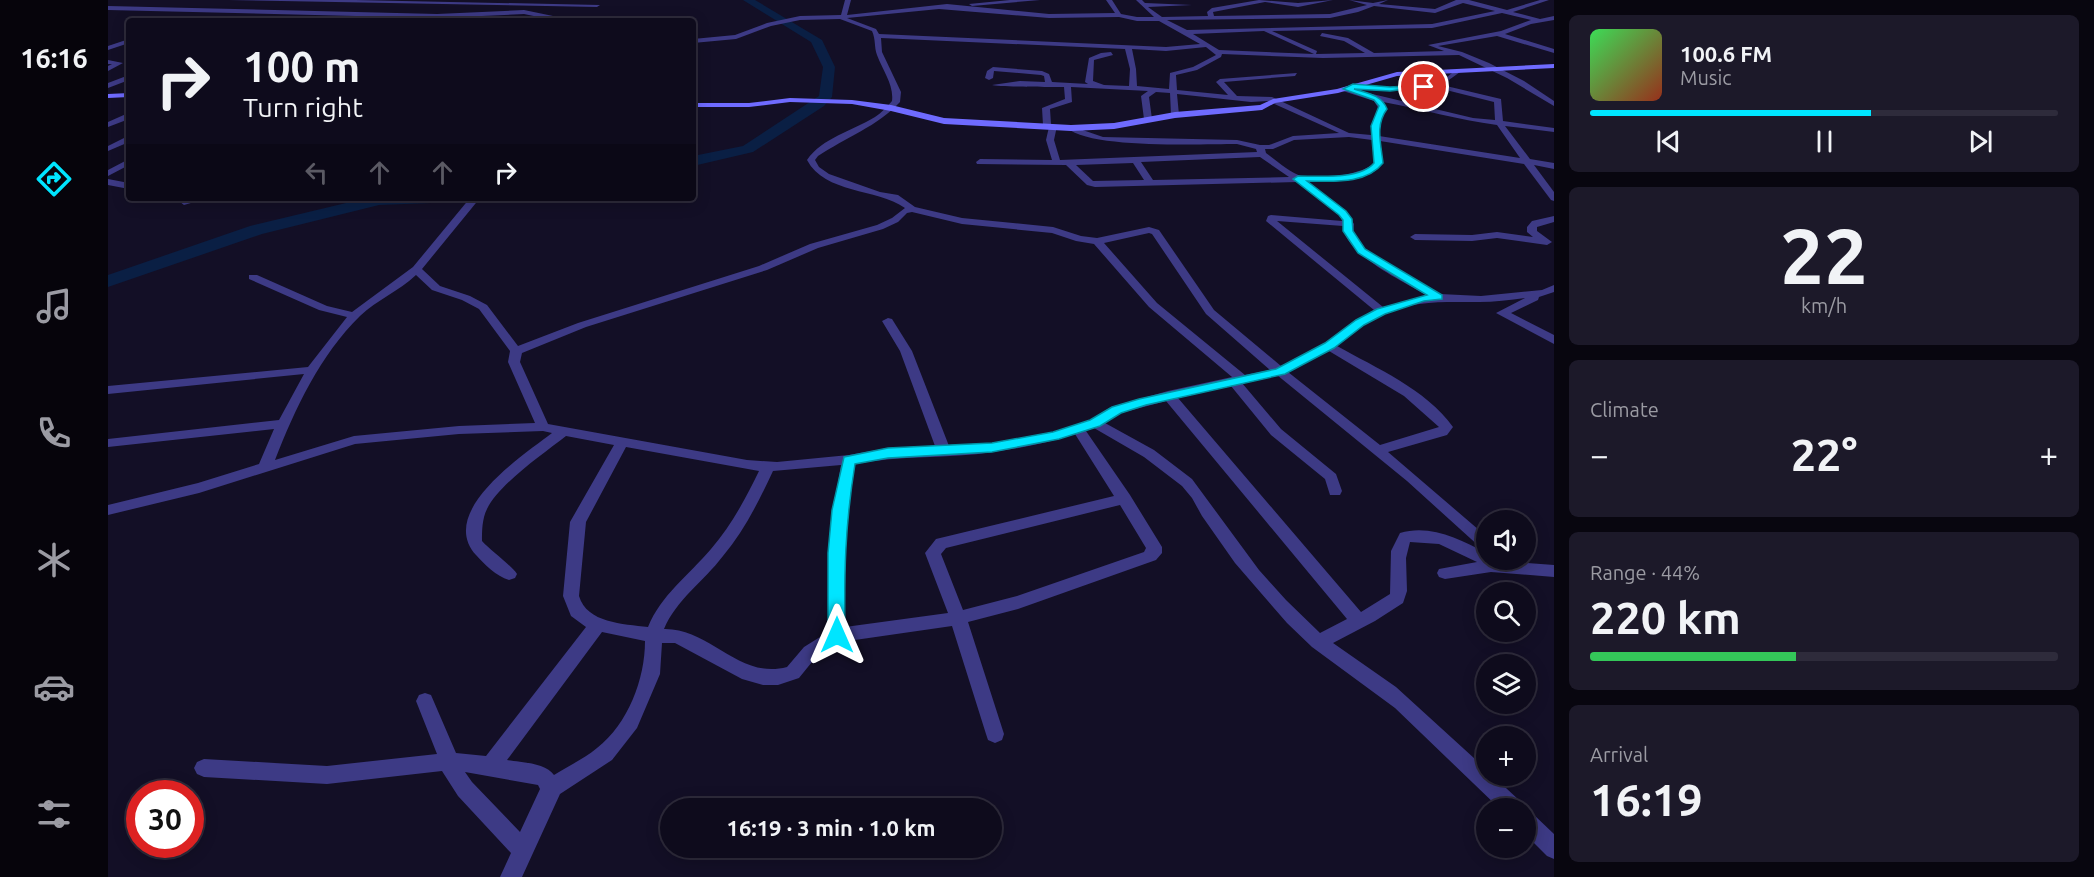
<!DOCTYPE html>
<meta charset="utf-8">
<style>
:root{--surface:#0e0b1c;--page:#1c1929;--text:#f1f3f6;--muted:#9b9ba3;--line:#2e2b3b;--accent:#00e5ff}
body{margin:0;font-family:Ubuntu,sans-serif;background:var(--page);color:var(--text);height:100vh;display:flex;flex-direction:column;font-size:22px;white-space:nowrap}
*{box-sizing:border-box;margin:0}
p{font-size:20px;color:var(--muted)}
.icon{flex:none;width:33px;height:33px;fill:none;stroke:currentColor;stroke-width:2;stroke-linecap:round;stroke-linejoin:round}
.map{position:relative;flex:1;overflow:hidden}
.drawer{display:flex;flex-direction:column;gap:15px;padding:15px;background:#08060f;width:540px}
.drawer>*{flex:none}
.guide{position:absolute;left:18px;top:18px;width:570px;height:183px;border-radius:6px;box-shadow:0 3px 15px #0003,0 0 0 2px var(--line);background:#0e0b1c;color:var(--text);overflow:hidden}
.controls{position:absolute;left:1368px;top:510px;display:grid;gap:12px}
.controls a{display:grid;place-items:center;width:60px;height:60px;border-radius:50%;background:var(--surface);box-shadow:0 3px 15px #0003,0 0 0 2px var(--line);font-size:30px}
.speed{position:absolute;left:18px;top:780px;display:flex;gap:12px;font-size:30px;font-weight:700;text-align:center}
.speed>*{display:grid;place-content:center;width:78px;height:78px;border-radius:50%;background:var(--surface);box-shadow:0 3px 15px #0003,0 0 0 2px var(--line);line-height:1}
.speed .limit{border:9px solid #d22;background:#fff;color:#111}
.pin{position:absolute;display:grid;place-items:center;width:51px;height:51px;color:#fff;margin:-26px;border:3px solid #fff;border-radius:50%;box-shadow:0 2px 6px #0007}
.me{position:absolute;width:66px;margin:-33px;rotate:0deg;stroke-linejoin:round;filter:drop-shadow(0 0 4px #0008)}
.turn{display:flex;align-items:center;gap:21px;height:126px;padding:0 18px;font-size:27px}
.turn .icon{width:78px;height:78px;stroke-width:2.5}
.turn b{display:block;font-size:42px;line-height:51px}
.lanes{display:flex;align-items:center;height:57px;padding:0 18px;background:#0003;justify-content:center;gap:30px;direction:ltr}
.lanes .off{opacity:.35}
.big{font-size:45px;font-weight:700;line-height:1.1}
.drawer .card{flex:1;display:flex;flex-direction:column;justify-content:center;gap:9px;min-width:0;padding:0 21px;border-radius:9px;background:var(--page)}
.drawer .dial{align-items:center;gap:0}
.dial b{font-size:78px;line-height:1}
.song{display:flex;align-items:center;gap:18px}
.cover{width:72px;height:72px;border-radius:9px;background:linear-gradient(135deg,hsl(130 70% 55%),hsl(10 70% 35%))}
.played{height:6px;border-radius:3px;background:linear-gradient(90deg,var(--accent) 60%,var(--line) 60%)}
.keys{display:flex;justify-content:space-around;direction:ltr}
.heat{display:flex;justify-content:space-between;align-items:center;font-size:33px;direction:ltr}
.charge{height:9px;border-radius:4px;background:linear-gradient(90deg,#34c759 44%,var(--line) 0)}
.trip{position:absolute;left:552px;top:798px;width:342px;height:60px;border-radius:30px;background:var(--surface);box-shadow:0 3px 15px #0003,0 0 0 2px var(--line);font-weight:700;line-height:60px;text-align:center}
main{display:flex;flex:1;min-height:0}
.tab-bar{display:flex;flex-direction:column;width:108px;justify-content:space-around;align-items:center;background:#06040b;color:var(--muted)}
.tab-bar .icon{width:42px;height:42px}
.tab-bar .on{color:var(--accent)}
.tab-bar b{font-size:27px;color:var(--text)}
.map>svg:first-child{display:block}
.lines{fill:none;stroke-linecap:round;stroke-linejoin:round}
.river{fill:#0a1f44;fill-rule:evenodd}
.street{fill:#3d3a85;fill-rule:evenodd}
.secondary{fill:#6f6bff;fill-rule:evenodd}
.route{fill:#00e5ff;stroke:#0095a6;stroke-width:1.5}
</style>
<main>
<nav class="tab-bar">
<b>16:16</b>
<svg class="icon on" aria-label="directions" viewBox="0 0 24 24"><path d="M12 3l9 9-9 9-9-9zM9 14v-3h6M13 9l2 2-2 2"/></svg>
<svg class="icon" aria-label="music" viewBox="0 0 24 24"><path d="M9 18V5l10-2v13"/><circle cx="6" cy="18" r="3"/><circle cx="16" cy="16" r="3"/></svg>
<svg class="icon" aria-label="phone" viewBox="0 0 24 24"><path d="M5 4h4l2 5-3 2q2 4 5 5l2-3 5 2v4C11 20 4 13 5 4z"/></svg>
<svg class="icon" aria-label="climate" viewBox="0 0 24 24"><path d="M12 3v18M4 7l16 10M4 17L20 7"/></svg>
<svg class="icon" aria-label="car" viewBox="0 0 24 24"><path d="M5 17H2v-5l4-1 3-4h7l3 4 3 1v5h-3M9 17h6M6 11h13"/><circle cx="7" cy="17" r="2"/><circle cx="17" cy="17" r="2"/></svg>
<svg class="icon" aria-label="filters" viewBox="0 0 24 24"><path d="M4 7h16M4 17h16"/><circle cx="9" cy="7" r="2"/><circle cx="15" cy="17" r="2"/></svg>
</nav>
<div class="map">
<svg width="1446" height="877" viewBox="0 0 1446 877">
<rect width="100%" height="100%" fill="#130f26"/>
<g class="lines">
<!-- river -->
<path class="river" d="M635 0H647L714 40 727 67 724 97 716 106 645 152 585 166V156L635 146 711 96 715 67 703 42Z
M259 198H331L323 203 271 205 154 234 0 287V275L142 226Z"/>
<!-- street -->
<path class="street" d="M121 0H247L492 5 489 7Z
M737 0H743L739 15 839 4 941 14 1007 13 998 0H1004L1013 14 1029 17H1046L1028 0H1034L1037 3 1084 5 1040 7 1054 17 1100 16 1099 12 1104 8 1151 0 1190 3 1225 0 1190 7 1157 2 1105 12 1106 16 1222 14 1259 5 1241 0 1265 3 1280 0 1271 4 1327 9 1348 0H1361L1399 10 1432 0H1441L1405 12 1432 19 1446 16V20L1423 24 1397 34 1446 49V53L1389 36 1330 46 1354 52 1381 63 1416 81 1446 101V106L1399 78 1351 55 1215 58 1114 54 1113 57 1089 70 1068 75 1069 90 1120 95 1108 82 1112 79 1189 73 1187 76 1116 82 1129 96 1164 97 1241 133 1263 135 1265 121 1271 109 1266 101 1235 91V87L1365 118 1387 120 1386 102 1326 87 1302 91 1248 89 1244 87 1248 85C1275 87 1305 91 1330 82 1338 79 1343 73 1350 69L1352 72 1334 85 1393 99 1395 121 1446 128V132L1397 126 1422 159 1446 163V169L1426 165 1446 192V201L1443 200 1416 164 1272 141 1274 163C1258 185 1224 181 1200 182L1238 211 1246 224 1245 232 1257 249 1332 294 1373 296 1434 290 1446 285V292L1431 297 1430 300 1403 313 1446 335V344L1388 313 1417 298C1402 300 1386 302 1371 302 1337 302 1306 300 1275 314 1258 322 1244 334 1229 346 1268 368 1318 389 1345 427L1339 435 1280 452 1378 536V550L1373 548 1299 481 1169 375 1134 383 1173 429 1228 474 1234 491 1232 495H1222L1217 479 1163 435 1123 386 1070 398 1253 612 1282 594 1283 551 1292 533C1322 524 1352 539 1378 553V560L1446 565V577L1383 572 1337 579 1331 577 1329 573 1331 569 1369 562 1331 544 1302 542 1298 558 1299 591 1295 603 1267 621 1225 643 1288 687 1378 769V776H1385L1412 801 1415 808H1391L1287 708 1204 647 1179 623 1127 563 1094 516 1084 498 1074 486 1036 457 986 428 978 431 1022 495 1054 547V553L1048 560 910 609 860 622 896 734 894 740 887 743 880 740 878 734 844 626 733 642 708 657 691 678 670 685H655L634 679 567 643H554L552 674 529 728 504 760 452 794 414 877H392L403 853 350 796 334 771 219 784 96 777 89 774 86 768 89 762 96 759 219 766 329 754 308 701 311 695 317 693 323 695 348 753 378 756 478 627 463 616 455 596 462 522 506 445 458 436C435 454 391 484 379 509 374 519 374 531 374 541 382 550 404 566 409 574L407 578 401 580C388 576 377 565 368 555 329 512 414 456 444 433L435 431 351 434 247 444 91 493 0 515V505L90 483 151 464 166 429 0 447V439L171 420 196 374 0 394V386L200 367 239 317 211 310 141 279V275H149L219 306 244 312 305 267 362 198H372L314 269 332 286 362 296 379 305 410 346 470 323 651 266 702 244 769 225 784 218 797 208C768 188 717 194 699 160 714 138 744 131 767 117 773 113 779 107 784 101 786 85 775 71 769 55 766 47 768 40 764 31L732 19 692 20 663 26 628 39 585 43V39L627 35 659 23 692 16 733 15ZM1355 3 1387 11 1324 24 1079 30 1059 20 1222 18 1250 12 1266 6 1327 13ZM831 9 941 18 1011 17 1029 21H1051L1092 44 1058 47 771 34 768 29 739 18ZM1394 13 1423 20 1393 31 1320 45 1336 51 1266 53 1240 38 1214 33 1212 36 1236 41 1257 53 1208 54 1209 51 1164 31 1324 28ZM1156 31 1206 54 1111 50 1085 34ZM773 38 1017 49 1022 69 1021 86 996 85 985 81 986 60 1005 55 1003 52 993 53 981 58 977 82 980 84 944 82 941 74 934 71 885 67 879 71 877 78 881 80 885 78 886 71 933 75 936 76 937 82 912 81 884 85C889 87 945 87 956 87L957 99 934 108 935 125 941 127 938 140 944 160 872 159 868 162 869 164 958 165 979 185 987 187 1189 182 1232 215 1234 221 1163 215 1160 216 1158 221 1266 310 1248 320 1217 343 1173 366 1106 310 1051 230 1041 227 989 238 973 236 945 227 854 218 807 207 790 195 772 192 721 174 711 167 707 160 710 156C737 138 770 126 792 102L793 92 774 52ZM1098 47 1108 55 1085 67 1062 73 1061 89 1029 86 1028 69 1024 49 1058 51ZM963 87 1040 91 1033 96 1036 119 1040 121 1044 119 1041 97 1048 92 1062 93 1063 115 1067 117 1071 115 1069 94 1143 102 1160 101 1231 133 1185 136 1161 145H1152L1129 140 995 137 963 126 959 128C983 149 1093 144 1129 144L1148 149 1149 152 952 160 946 140 949 126 943 124 942 109 964 102ZM1275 102C1313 109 1350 120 1389 125L1412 158 1271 136 1272 121 1279 109ZM1241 137 1264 140 1266 163C1255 175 1209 180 1193 176 1184 174 1166 159 1158 153L1157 149H1165L1186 140ZM1152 157 1181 177 1045 180 1033 162ZM1025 163 1036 180 985 181 968 165ZM804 212 854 224 944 233 968 241 986 244 1041 307 1124 377 1060 391 1003 407 982 420 945 432 884 443 841 446 804 351 784 319 780 318 774 321 792 351 827 446 780 448 741 455 669 462 639 460 440 424 412 362 414 353 478 327 659 270 710 248 775 229 790 222 799 213ZM1169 221 1235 226C1237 255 1297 282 1320 296L1275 307ZM1041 233 1044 234 1098 314 1162 370 1137 375 1049 303 996 243ZM308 275 324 290 354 300 371 309 402 351 400 362 427 423 351 426 246 436 167 460C187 409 212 355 252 316 269 300 291 291 308 275ZM1221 351 1296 396 1331 427 1272 445 1180 372ZM1058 401 1239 619 1212 633 1178 600 1151 570 1084 479 1046 450 997 423 1013 413ZM967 434 1006 496 828 539 817 553 840 613 737 627 736 553 739 511 747 464C793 455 840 459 885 452 913 448 941 443 967 434ZM518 447 651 471C638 498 623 526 603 549 581 575 553 595 540 627 515 624 479 623 471 596L478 522ZM733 465 725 511 720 553V632L696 647 679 667C631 680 602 628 556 629 568 600 596 581 615 556 636 531 651 501 665 471ZM1012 505 1038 548 1036 552 909 596 855 610 833 554 838 548ZM494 632 537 641C537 679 520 724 489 748 476 759 460 766 446 775 438 763 412 762 399 760ZM357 772 430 785 432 789 412 832 364 782Z
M902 0H932L864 6 861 4Z
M0 6 329 14 416 10 445 16 510 21 445 20 416 14 329 18 0 10Z
M21 39V43L0 50V46Z
M0 60 15 63 0 71V66L4 64H0Z
M21 75V80L0 88V83Z
M18 114H21V119L0 127V122Z
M18 137H21V142L0 151V146Z
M21 159V165L0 176V170Z
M0 179 21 183V189L0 185Z
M67 198H100L76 205Z
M1446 216V222L1429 227V231L1444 242 1439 245 1389 238 1364 241 1307 240 1302 237 1307 234 1364 235 1389 232 1425 237 1419 232V227L1424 221Z
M1418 811 1425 814 1446 834V859L1439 856 1418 835Z"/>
<!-- secondary -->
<path class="secondary" d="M1446 64V68L1289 76 1230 93 1167 103 1154 110 1067 118 1006 129 963 131 836 124 783 111 744 104 682 102 641 107H585V103H641L682 98 744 100 783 105 836 118 963 125 1006 123 1067 112 1152 105 1165 99 1229 89 1289 72Z
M21 93V97L0 98V94Z"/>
</g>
<!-- route -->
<path class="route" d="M1245 84 1282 87 1316 85 1319 87 1282 91 1246 89C1259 93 1274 95 1279 109 1267 125 1273 144 1275 163 1258 185 1223 181 1199 181L1238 211 1244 219 1245 231 1257 249 1334 295V299L1316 301 1277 314 1256 325 1226 348 1177 374 1038 405 1013 413 992 426 951 439 884 452 780 458 747 464C737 525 736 574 737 635L735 640 729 642 723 640 720 635V553L724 510 736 457 780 448 884 443 945 432 982 420 1004 407 1031 399 1168 369 1217 343 1248 320 1269 309 1319 295 1250 253 1235 231V220L1231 215 1185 179 1190 176C1210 176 1252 180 1266 163L1263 126 1271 106 1266 100 1235 89Z"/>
</svg>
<div class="controls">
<a><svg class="icon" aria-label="sound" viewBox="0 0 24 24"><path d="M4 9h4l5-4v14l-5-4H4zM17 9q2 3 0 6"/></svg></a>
<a><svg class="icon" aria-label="search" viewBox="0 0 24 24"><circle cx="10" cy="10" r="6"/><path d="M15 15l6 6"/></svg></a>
<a><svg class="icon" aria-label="layers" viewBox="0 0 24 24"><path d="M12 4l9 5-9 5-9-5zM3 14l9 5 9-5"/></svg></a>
<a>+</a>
<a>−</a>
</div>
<div class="speed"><div class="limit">30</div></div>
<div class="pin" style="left:1316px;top:87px;background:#d93025"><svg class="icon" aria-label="arrive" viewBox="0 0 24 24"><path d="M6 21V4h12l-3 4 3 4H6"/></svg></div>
<svg class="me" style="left:729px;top:635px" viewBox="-20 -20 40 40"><path d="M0-17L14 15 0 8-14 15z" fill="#00e5ff" stroke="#fff" stroke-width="4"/></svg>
<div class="trip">16:19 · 3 min · 1.0 km</div>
<div class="guide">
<div class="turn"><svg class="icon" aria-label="right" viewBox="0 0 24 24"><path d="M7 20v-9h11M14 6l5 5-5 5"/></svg><div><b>100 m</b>Turn right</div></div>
<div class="lanes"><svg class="icon off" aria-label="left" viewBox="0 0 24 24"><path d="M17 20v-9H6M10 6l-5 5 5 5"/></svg><svg class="icon off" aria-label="ahead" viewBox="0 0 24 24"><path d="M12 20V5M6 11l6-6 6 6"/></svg><svg class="icon off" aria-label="ahead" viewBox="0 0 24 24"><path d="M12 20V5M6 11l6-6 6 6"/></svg><svg class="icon" aria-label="right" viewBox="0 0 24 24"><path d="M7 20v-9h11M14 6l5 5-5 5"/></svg></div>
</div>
</div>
<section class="drawer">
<div class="card">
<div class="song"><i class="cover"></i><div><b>100.6 FM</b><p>Music</p></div></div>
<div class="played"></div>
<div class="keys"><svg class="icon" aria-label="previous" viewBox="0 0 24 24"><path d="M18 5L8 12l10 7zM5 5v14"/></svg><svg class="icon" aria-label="pause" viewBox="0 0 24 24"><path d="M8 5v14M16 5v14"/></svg><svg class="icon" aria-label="next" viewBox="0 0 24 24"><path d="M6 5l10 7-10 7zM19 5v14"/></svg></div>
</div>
<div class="card dial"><b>22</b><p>km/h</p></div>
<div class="card"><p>Climate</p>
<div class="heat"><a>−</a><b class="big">22°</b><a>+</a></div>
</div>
<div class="card"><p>Range · 44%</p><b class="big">220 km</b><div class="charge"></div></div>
<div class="card"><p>Arrival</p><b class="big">16:19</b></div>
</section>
</main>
